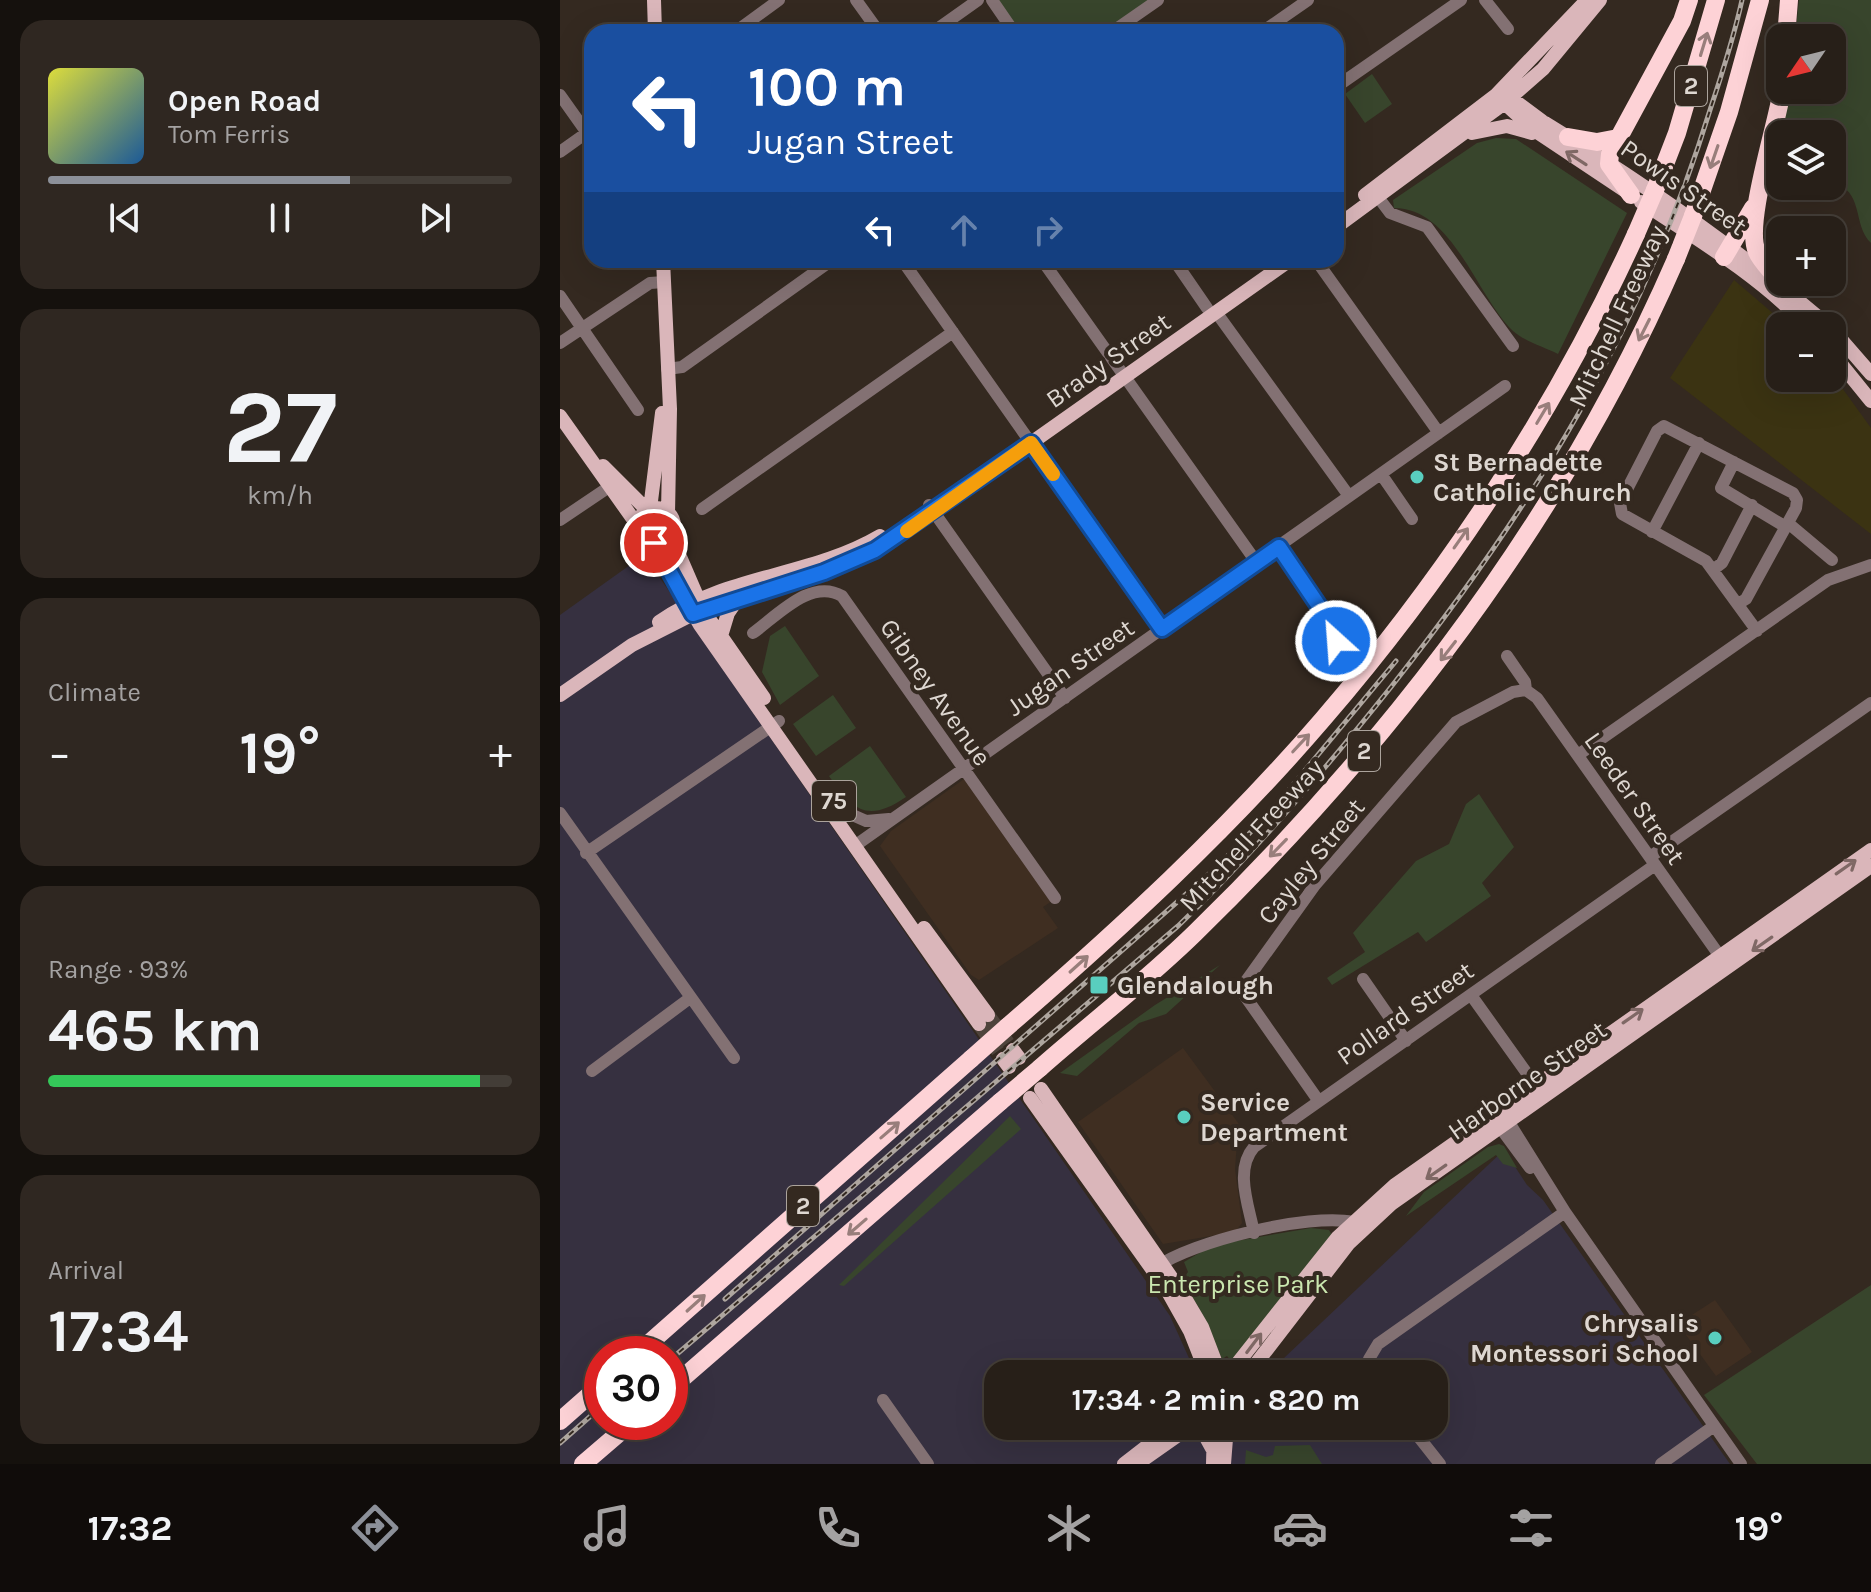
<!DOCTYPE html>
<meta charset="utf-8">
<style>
:root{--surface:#271f18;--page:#2f2721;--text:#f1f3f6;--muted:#a4a2a2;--line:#433d37;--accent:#8c9099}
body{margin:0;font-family:Karla,sans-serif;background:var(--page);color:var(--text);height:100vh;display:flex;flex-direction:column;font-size:30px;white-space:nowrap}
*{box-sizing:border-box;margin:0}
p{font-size:26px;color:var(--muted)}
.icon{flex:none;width:44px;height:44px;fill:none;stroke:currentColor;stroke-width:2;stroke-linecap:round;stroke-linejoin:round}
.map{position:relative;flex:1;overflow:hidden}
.details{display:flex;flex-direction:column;gap:20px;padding:20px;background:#15110d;width:560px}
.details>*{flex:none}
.banner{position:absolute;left:24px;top:24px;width:760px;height:244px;border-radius:24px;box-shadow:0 8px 32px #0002,0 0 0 2px var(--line);background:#1a4fa0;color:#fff;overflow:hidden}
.needle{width:52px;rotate:235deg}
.controls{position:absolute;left:1206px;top:24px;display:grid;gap:16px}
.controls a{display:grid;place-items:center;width:80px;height:80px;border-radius:16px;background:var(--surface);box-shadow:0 8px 32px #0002,0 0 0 2px var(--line);font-size:40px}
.speed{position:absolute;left:24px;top:1336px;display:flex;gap:16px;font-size:40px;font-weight:700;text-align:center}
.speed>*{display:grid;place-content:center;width:104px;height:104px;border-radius:50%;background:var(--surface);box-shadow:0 8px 32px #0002,0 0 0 2px var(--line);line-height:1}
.speed .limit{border:12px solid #d22;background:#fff;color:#111}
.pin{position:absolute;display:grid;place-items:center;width:68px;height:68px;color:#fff;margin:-34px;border:4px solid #fff;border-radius:50%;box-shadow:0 2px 8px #0007}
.me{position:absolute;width:88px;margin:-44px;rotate:334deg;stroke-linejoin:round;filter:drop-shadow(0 0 6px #0008)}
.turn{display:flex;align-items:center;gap:28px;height:168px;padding:0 32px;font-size:36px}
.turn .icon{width:104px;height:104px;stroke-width:2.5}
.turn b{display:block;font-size:56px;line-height:68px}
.lanes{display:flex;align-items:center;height:76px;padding:0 32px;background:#0003;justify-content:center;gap:40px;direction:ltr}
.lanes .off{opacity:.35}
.big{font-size:60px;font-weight:700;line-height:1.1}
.details .widget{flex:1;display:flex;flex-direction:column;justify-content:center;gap:12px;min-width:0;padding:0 28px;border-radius:24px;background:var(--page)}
.details .dial{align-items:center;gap:0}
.dial b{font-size:104px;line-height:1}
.song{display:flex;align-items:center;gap:24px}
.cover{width:96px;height:96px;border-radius:12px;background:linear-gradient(135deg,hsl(60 70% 55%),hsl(210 70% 35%))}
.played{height:8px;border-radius:4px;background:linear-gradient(90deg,var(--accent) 65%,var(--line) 65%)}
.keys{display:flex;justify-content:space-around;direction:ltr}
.heat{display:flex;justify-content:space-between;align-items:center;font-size:44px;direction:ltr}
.charge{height:12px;border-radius:6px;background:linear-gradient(90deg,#34c759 93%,var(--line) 0)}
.trip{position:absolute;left:424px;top:1360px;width:464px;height:80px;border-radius:24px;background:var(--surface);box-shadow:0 8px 32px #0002,0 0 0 2px var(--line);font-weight:700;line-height:80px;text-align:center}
.tab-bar{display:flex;height:128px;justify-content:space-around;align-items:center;background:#100c0a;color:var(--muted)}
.tab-bar .icon{width:56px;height:56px}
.tab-bar .selected{color:var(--accent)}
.tab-bar b{font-size:36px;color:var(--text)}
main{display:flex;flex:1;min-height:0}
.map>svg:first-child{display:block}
.built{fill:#3f2e21}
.industrial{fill:#363040;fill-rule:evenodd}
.green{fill:#38452c}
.sand{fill:#3b3312}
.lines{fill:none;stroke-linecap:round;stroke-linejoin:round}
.major-tunnel{stroke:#4e433b;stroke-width:14;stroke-dasharray:14 7;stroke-linecap:butt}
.minor{stroke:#837173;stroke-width:12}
.major{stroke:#dab6ba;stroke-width:14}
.highway{stroke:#fdd2d6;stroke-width:18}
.rail-casing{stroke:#aea69f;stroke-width:5}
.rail{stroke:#342920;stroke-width:2;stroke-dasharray:6;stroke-linecap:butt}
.highway-bridge{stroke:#fdd2d6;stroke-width:18}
.oneway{stroke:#987e7b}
.oneway2{stroke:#7f6865}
.route-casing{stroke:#114b97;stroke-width:20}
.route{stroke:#1a73e8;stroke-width:14}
.slow{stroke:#f59e0b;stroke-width:14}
.poi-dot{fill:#59cebf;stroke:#342920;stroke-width:3}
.labels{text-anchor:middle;stroke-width:8;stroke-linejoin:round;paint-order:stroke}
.shield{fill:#342920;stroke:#aba39c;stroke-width:2}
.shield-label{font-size:24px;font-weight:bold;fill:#ded7d1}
.street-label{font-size:26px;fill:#ded7d1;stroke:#342920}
.poi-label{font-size:26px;font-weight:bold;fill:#ded7d1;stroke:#342920;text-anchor:start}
.park-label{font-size:26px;fill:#cae7af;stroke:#342920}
</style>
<main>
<section class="details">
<div class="widget">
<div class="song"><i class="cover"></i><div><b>Open Road</b><p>Tom Ferris</p></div></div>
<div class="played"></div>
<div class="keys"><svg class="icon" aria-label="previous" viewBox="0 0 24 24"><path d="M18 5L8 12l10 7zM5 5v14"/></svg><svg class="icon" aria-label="pause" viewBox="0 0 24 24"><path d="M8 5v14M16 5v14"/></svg><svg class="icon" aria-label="next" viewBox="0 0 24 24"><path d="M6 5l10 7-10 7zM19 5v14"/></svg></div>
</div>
<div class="widget dial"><b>27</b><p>km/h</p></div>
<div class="widget"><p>Climate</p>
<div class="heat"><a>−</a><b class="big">19°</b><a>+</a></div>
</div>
<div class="widget"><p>Range · 93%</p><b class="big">465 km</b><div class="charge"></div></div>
<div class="widget"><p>Arrival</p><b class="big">17:34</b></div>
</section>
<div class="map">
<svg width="1311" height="1464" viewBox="0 0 1311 1464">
<rect width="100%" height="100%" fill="#342920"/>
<!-- built -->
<path class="built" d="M404 779 492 901 483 907 498 928 419 980 411 975 320 846 331 831Z
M623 1048 687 1135 677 1142 675 1169 682 1223 675 1232 603 1244 518 1122Z
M1155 1300 1192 1352 1156 1376 1118 1324Z"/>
<!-- industrial -->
<path class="industrial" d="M84 555 610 1316 633 1367 644 1374H438V1426H874V1374H707L944 1150 967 1185 983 1200 1170 1464H0V615ZM42 1354H110V1422H42Z"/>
<!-- green -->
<path class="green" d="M436 0H590L545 32H459Z
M1239 0H1311V243C1292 225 1305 191 1272 182V134H1221L1230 90H1272V38H1235Z
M812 74 832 104 805 123 785 94Z
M936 138 956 139 1067 213 998 354C984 347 964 341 953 331 917 297 893 208 834 208L833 200 917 143Z
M225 626 259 676 220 705 202 672 210 636Z
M273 695 296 728 256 756 233 724Z
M310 746 346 797C308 823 293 811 269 776Z
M919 794 954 847 922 883 931 896 866 942 858 932 772 985 767 978 805 952 793 933 856 861 889 844 906 804Z
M660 965 606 1014 579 1023 517 1076 500 1073 595 1005Z
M450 1116 461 1129 284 1286 279 1285Z
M939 1144 944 1146 957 1168 943 1164 936 1155 846 1216 864 1192 928 1147Z
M751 1228 769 1230 772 1235 672 1362 667 1356 662 1359 638 1306 621 1281 628 1272 624 1262 653 1245Z
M1311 1285V1464H1197L1144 1395Z
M750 1445 762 1464H685L686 1450 706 1457 713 1455 715 1446Z"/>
<!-- sand -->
<path class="sand" d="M1174 280 1228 326H1220V378H1272V374L1311 428V534L1110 378Z"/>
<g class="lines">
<!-- major-tunnel -->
<path class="major-tunnel" d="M428 1015 448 1043
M419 1024 438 1051"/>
<!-- minor -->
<path class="minor" d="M296 0 319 32
M432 0 454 32
M925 0 948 29
M175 32 219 0
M373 32 418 0
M552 32 598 0
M702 32 748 0
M776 87 901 0
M0 95 32 140
M0 152 32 129
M812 189 830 213 867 227 953 346
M342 260 602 629
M482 260 697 563
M614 260 647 308
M756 260 879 433
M0 296 78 410
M656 312 789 496
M0 343 90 283 104 282
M107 369 122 367 272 260
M1174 462 1161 488 1226 527
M821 474 852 519
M369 505 505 698
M142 509 393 332
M0 520 49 487
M1228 523 1272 560
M1092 532 1139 443
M719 547 771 624 787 633 788 642 780 645 771 624
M1154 569 1162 563 1192 505
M1178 604 1186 599 1236 508 1237 500 1233 493 1104 426 1097 431 1060 503 1062 514 1146 561 1197 631
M193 633C218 615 251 578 282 596L495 898
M947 656 965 682 966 690 977 698 1164 962
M1018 755 1268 580 1311 565
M279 809 306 821 329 819
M0 813 174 1058
M296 845 945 386
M26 853 219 721
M1090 857 1311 703
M803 979 846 1041
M911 995 976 1086
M32 1071 130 998
M758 1100 685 996 686 981 755 885 896 722 953 692 966 690
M945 1116 1005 1212 1181 1464
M936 1122 970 1168
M694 1233C689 1206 674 1170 694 1147L1095 865
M595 1268C632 1241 749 1213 793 1222
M811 1374 809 1359 818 1344 1005 1212
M323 1400 368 1464
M850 1426 880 1464
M1101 1464 1154 1426"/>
<!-- major -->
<path class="major" d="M94 0 95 32
M939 98 974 130
M951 98 982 121
M985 123C1085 184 1180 251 1269 326
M977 132 1064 190
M912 133 947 126 972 133
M805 195 936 95 1027 0
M1081 202C1139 240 1199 276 1247 326
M776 227 943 104 983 69 1040 0
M103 260 110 409 108 513
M1272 329 1311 374
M1272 353 1311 401
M0 416 78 526
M43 466 87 510
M78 526a18 18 0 1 1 36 0a18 18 0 1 1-36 0Z
M90 509 102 413
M111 536 143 610 204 698
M94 543 140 625 419 1024
M99 622C168 574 250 577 320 536
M161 636 168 613 179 597
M0 695 72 645 133 614 264 572 338 537 730 260
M364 928 428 1015
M453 1050 459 1058
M443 1059 449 1067
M481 1089 622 1293 642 1327 660 1374
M470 1098 607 1290 630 1331 647 1374
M669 1374 777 1238 835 1185 1311 850
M688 1374 789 1243 831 1204 1311 866
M623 1432H643L654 1452
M564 1464 613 1426
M577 1464 631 1426
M653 1464 654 1426
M664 1464 667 1426"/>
<!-- highway -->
<path class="highway" d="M1226 38 1229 0
M1008 137 1037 142 1058 138
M1095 190 1117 133 1156 0
M1071 195 1049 164 1050 154 1122 21 1129 0
M1133 216 1169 112 1200 0
M1164 257 1193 208
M1220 282C1213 272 1201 262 1197 252 1184 224 1217 125 1222 90
M447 1027C558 931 667 831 763 719 888 574 997 408 1076 234
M480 1068C531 1023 586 981 635 933 835 738 1004 517 1116 259
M77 1354 411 1059
M110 1389 440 1102
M0 1421 42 1384
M23 1464 72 1422"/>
<defs>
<path id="rail" d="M165 1299 657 867 712 810 836 661
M110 1360 618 926C695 852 764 771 831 687 973 507 1082 331 1150 110 1162 74 1174 37 1182 0
M0 1443 42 1406"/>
</defs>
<!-- rail casing -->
<use href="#rail" class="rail-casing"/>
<!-- rail -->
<use href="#rail" class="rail"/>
<!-- highway-bridge -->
<path class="highway-bridge" d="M1076 234 1095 190
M1116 259 1133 216
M411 1059 447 1027
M440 1102 480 1068"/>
</g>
<!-- one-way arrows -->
<defs><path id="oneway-shaft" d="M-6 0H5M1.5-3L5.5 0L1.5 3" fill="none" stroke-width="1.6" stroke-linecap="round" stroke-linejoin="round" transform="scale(2)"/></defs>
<g class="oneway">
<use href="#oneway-shaft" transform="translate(1144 44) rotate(-73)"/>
<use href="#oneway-shaft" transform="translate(1154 157) rotate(109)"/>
<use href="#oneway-shaft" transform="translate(1084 330) rotate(117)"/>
<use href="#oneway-shaft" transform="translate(983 413) rotate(-59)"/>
<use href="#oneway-shaft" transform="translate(901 538) rotate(-55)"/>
<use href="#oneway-shaft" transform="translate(888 651) rotate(128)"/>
<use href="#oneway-shaft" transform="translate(741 743) rotate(-47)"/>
<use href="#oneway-shaft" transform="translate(718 848) rotate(134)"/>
<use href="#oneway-shaft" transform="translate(519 964) rotate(-42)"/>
<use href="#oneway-shaft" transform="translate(330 1130) rotate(-41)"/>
<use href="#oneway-shaft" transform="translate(297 1227) rotate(139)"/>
<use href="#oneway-shaft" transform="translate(136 1303) rotate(-42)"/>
</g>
<g class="oneway2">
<use href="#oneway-shaft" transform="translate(1016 158) rotate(-147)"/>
<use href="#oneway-shaft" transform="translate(1286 867) rotate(-35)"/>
<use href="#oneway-shaft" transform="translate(1202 944) rotate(145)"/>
<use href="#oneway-shaft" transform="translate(1073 1016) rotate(-35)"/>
<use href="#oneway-shaft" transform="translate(876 1172) rotate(145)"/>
<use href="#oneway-shaft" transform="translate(694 1343) rotate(-53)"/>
</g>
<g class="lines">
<defs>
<path id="route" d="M94 543 133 614 264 572 315 550 471 443 602 629 719 547 771 624 776 641"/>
</defs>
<!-- route casing -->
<use href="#route" class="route-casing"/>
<!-- route -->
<use href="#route" class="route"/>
<!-- slow -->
<path class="slow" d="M347 531 471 443 493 474"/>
</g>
<!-- markers -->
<g class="poi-dot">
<circle cx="857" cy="477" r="8"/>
<rect x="529" y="975" width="20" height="20" rx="4"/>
<circle cx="624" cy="1117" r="8"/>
<circle cx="1155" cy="1338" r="8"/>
</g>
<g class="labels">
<!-- shield labels -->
<g class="shield">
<rect x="1115" y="66" width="32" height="40" rx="6"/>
<rect x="788" y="731" width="32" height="40" rx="6"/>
<rect x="252" y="781" width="44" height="40" rx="6"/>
<rect x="227" y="1186" width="32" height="40" rx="6"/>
</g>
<g class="shield-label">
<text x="1131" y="94">2</text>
<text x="804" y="759">2</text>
<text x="274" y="809">75</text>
<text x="243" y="1214">2</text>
</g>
<!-- street labels -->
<g class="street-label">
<text transform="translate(1124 187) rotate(35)" y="9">Powis Street</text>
<text transform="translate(1057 316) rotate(-65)" y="9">Mitchell Freeway</text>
<text transform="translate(548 360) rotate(-35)" y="9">Brady Street</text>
<text transform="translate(510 667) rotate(-35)" y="9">Jugan Street</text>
<text transform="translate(376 692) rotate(55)" y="9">Gibney Avenue</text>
<text transform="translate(1075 798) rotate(55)" y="9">Leeder Street</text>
<text transform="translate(691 835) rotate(-47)" y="9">Mitchell Freeway</text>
<text transform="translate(751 861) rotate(-51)" y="9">Cayley Street</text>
<text transform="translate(845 1013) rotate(-35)" y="9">Pollard Street</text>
<text transform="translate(967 1080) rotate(-35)" y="9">Harborne Street</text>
</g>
<!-- poi labels -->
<g class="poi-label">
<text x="873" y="471">St Bernadette<tspan x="873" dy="30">Catholic Church</tspan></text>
<text x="557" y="994">Glendalough</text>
<text x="640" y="1111">Service<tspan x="640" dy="30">Department</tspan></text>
<text x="1139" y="1332" text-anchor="end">Chrysalis<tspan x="1139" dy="30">Montessori School</tspan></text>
</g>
<!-- park labels -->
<g class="park-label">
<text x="678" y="1293">Enterprise Park</text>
</g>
</g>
</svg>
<div class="controls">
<a><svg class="needle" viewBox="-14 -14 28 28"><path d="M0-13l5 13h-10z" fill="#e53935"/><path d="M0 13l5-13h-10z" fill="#a4a2a2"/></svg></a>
<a><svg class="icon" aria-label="layers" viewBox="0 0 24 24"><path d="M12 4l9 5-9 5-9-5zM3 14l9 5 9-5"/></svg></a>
<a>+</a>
<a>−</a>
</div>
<div class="speed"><div class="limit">30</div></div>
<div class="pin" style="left:94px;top:543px;background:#d93025"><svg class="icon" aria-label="arrive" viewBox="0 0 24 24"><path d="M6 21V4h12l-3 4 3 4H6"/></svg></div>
<svg class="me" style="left:776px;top:641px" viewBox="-20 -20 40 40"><circle r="17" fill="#1a73e8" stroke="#fff" stroke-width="3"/><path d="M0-11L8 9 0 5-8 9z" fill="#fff"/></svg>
<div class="trip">17:34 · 2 min · 820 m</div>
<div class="banner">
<div class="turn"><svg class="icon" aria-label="left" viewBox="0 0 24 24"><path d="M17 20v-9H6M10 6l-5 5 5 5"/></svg><div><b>100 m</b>Jugan Street</div></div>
<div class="lanes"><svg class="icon" aria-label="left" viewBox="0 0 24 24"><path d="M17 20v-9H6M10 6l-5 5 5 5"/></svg><svg class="icon off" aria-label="ahead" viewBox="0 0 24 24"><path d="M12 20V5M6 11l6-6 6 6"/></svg><svg class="icon off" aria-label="right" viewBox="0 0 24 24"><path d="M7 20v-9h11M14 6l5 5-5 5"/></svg></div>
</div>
</div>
</main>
<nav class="tab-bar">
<b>17:32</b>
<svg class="icon selected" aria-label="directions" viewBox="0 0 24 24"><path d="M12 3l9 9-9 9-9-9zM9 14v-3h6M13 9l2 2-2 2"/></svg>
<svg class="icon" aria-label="music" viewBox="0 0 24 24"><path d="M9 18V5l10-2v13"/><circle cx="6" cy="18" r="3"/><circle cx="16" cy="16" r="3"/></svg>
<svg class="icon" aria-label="phone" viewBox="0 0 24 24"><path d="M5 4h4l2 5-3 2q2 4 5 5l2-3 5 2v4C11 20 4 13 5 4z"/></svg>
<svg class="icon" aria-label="climate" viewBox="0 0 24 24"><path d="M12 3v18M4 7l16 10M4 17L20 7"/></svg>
<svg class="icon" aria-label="car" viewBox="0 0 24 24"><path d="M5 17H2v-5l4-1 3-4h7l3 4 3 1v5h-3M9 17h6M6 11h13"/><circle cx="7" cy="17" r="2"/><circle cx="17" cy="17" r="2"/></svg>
<svg class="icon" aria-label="filters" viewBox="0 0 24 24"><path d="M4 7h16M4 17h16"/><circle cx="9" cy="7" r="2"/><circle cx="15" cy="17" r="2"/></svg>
<b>19°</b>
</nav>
